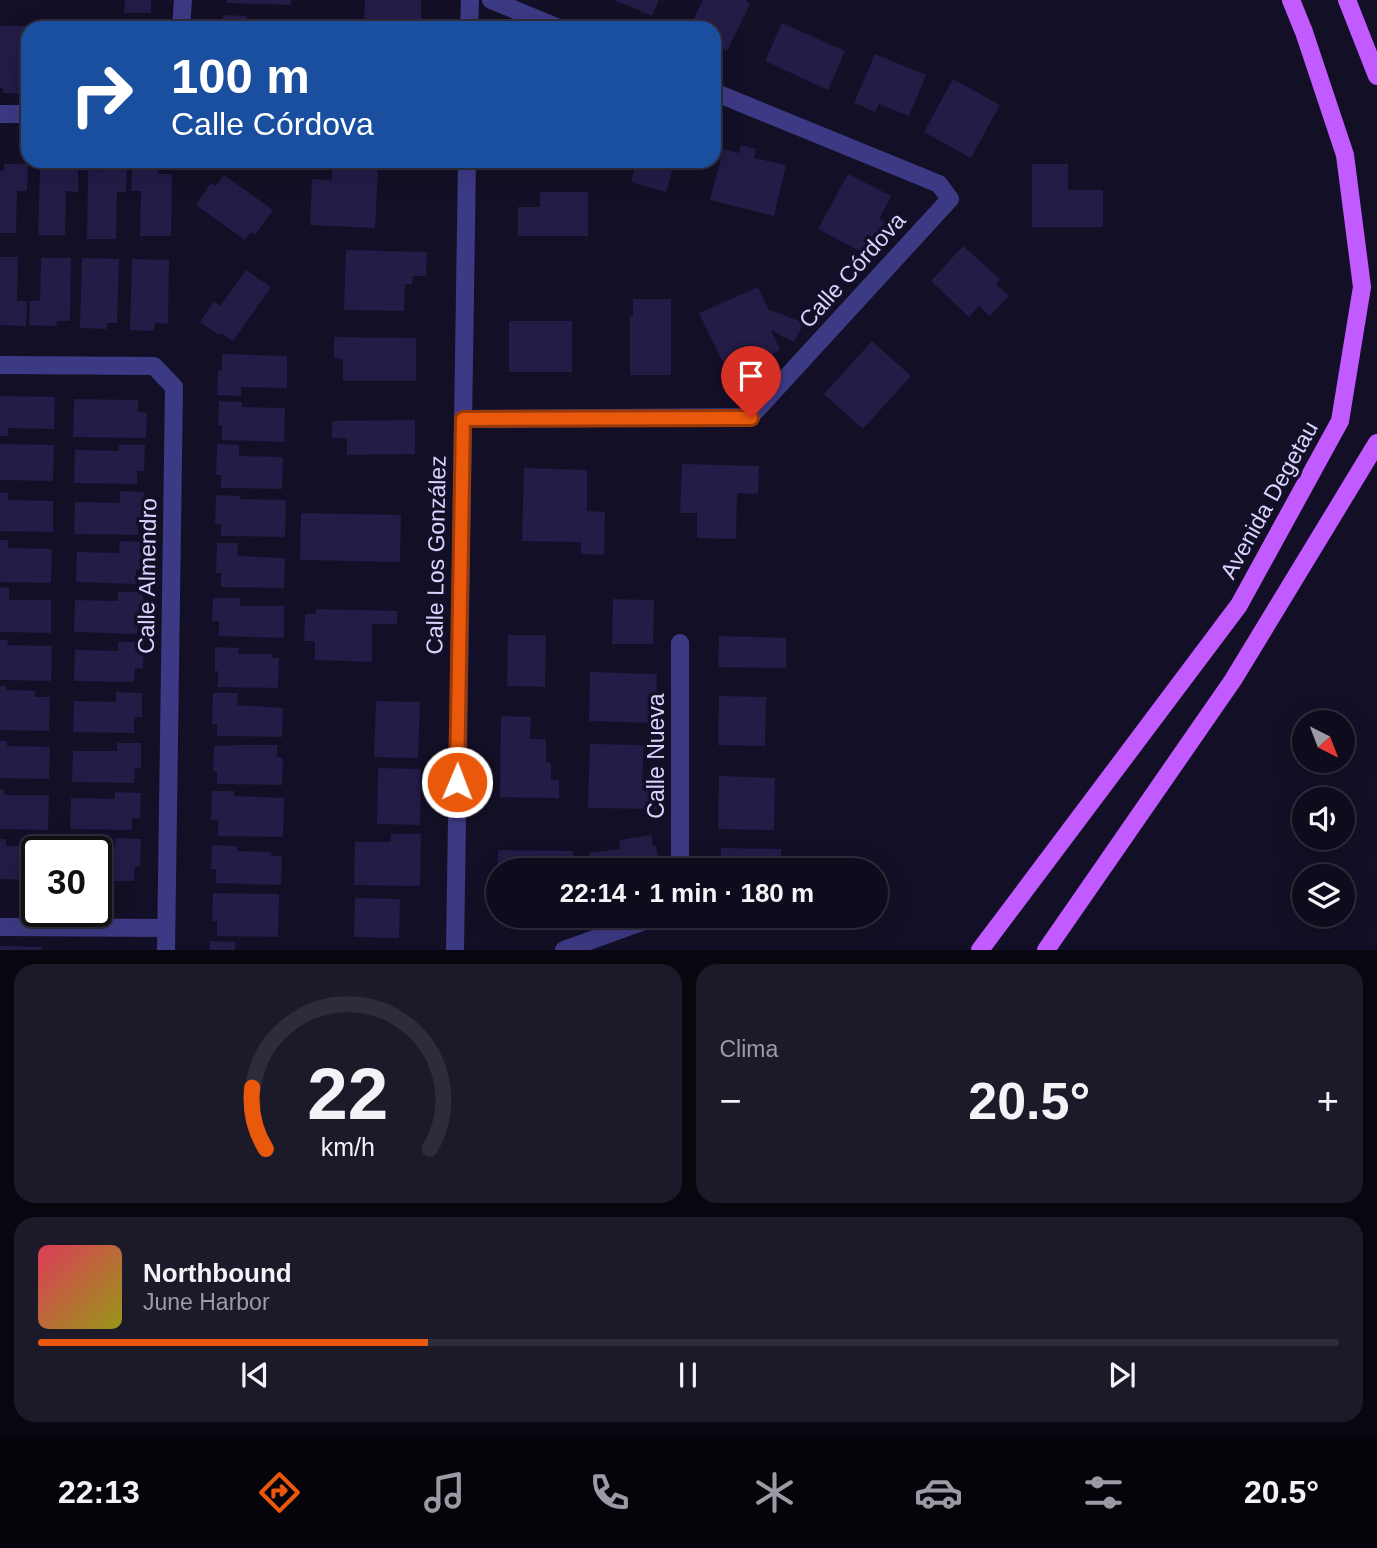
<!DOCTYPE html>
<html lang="es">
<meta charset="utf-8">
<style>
:root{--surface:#0e0b1c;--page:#1c1929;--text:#f1f3f6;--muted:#9b9ba3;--line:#2e2b3b;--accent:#ea580c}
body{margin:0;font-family:Arial,sans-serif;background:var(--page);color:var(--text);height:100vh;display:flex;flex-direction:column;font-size:26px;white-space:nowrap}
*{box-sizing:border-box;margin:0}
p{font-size:23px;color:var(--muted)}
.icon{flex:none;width:38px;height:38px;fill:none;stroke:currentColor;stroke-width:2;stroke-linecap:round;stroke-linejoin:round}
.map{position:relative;height:950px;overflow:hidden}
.details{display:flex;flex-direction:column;gap:14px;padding:14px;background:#08060f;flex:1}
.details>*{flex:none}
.top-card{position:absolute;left:21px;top:21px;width:700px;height:147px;border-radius:21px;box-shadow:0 7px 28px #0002,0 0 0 2px var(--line);background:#1a4fa0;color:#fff;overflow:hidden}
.needle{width:46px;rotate:138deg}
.fabs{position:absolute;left:1292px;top:710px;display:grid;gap:14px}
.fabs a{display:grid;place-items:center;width:63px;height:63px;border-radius:50%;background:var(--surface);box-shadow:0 7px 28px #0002,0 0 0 2px var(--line);font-size:35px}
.speed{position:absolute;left:21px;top:836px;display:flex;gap:14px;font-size:35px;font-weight:700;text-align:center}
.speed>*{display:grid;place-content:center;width:91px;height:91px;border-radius:50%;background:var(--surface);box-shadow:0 7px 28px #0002,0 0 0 2px var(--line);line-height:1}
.speed .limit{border:4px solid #111;border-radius:10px;background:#fff;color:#111}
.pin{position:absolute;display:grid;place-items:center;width:60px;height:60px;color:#fff;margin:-72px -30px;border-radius:50% 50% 50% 0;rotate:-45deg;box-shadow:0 0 7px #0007}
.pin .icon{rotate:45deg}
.me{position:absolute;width:77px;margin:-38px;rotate:1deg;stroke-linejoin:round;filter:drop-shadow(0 0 5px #0008)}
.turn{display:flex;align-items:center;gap:24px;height:147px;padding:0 35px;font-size:32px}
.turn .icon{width:91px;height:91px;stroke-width:2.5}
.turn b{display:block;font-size:49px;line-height:60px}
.big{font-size:52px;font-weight:800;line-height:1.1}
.details .card{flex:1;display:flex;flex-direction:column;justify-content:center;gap:10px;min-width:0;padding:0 24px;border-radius:21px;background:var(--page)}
.details .dial{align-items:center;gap:0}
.dial svg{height:182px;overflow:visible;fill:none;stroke:var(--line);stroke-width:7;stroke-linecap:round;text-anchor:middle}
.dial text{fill:var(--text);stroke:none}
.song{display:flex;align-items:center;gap:21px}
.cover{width:84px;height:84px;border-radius:10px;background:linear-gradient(135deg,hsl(350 70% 55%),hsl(60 70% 35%))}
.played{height:7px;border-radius:4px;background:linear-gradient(90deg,var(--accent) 30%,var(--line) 30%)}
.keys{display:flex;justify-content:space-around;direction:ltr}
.heat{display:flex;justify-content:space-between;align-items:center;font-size:38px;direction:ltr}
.details .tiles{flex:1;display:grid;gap:14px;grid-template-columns:1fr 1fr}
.card:last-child{grid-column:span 2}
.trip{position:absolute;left:486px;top:858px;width:402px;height:70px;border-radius:35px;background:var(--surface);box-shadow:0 7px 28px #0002,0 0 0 2px var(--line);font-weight:800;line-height:70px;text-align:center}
.tab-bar{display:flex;height:112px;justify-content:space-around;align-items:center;background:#06040b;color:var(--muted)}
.tab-bar .icon{width:49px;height:49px}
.tab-bar .selected{color:var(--accent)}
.tab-bar b{font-size:32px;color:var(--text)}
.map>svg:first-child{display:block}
.building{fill:#241b47}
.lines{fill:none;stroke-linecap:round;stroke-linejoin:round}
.minor{stroke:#3d3a85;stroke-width:18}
.primary{stroke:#c25bff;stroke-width:18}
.route-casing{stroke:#983908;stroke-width:18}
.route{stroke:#ea580c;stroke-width:12}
.labels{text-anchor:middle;stroke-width:7;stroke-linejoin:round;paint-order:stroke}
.street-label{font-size:23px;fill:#d9d4ff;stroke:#130f26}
</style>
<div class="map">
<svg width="1377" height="950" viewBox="0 0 1377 950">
<rect width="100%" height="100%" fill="#130f26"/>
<!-- building -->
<path class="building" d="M125 0H151V13H124Z
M227 0H291V5L227 3Z
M365 0H421V28H364Z
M614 0H659L652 16Z
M703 0H747L746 2 750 4 727 51 719 47 714 57V28H689Z
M223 15 247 16V21L290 22 289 28H223Z
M782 23 845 51 828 90 765 61Z
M0 26H28V94L3 93V88H0Z
M875 54 926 75 909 116 879 104 875 112 854 103Z
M953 79 1000 105 971 158 924 132Z
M741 145 756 149 754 158 786 165 774 216 710 200 723 149 739 153Z
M332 161H374V170L378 171 375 228 310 225 312 179 332 180Z
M637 161H675L666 192 631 182Z
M4 164H28L27 191H17L16 233H0V171H4Z
M132 164 157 165 158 174H172L171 236H140L141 191H131Z
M1032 164H1068V190H1103V227H1032Z
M52 165H78V192L66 191 65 235H38L40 170H52Z
M102 165 127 166 126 192H117L116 239H87L88 170 102 171Z
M848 174 891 196 879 219 885 222 875 240 870 238 862 252 818 229Z
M224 175 273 210 255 235 251 232 245 240 196 205 211 183 216 186Z
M540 192H588V236H518V207H540Z
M963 246 1000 279 996 284 1009 296 990 316 979 306 969 317 931 281Z
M346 250 427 252 426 276H413L412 284H405L404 311 344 310Z
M0 257H18L17 301H27L26 326 0 325Z
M41 258H71L70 321H57L56 326 29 325 30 301H40Z
M82 258 119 259 117 323H107V329L80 328Z
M132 259 169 260 168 324 155 323 154 331 130 330Z
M246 270 271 287 233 341 220 333 219 335 200 322 214 301 220 306Z
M758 287 768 309 804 323 794 342 771 330 780 350 729 375 699 313Z
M633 299H671V375H630V316H633Z
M509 321H572V372H509Z
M334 337 416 338V381H343V359L334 358Z
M872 341 911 376 863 429 824 394Z
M222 354 287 356V388L241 387V396L217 395 218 370H222Z
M0 396 55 397 54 429 8 428V436H0Z
M74 399 138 400V412L147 413 146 438 73 437Z
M219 401 242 402V407L285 408 284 442 222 440V425H218Z
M415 420V454L347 455V438H332V421Z
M0 444 54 445 53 481 0 480Z
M217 444 239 445V456L283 457 282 489 221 488V475H216Z
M119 445H145L144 471H137V484L74 483 75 450 119 451Z
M682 464 759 466 758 494 737 493 736 539 697 538V513H680Z
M524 468 587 470V511L605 512 604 555 581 554V542L522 541Z
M120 491 144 492 143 520H138V535L74 534 75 502 120 503Z
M0 493H8V500L53 501V532L0 531Z
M216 495 241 496 240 499 286 500 285 537 221 536V524H215Z
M301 513 401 515 400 562 300 560Z
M0 540H8V548L52 549 51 583 0 582Z
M120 541 143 542V570H136V584L76 582 77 552 119 553Z
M217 543H238L237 556 285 558 284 588 221 587V573H216Z
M0 587 9 588V600H51V633L0 632Z
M118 592H143V621H138L137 634 74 632 75 600 118 601Z
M213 598H240V606H284V638L219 636V621H212Z
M613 599 654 600 653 644H612Z
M316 609 397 611V624H372V662L315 660V641H304L305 614H316Z
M508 635H546L545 687 507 686Z
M719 636 786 638V668L718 667Z
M0 640H8L7 645 52 646 51 681 0 680Z
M118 642H144L143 669 135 668 134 682 74 681 75 650 118 651Z
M215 647 239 648 238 654H273L272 658H279L278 688 218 687V671H215Z
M590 672 657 674 656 723 589 721Z
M0 686H6V690L35 691V697H50L49 731 0 730Z
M116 692 142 693V717H134V733L73 732 74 701 116 702Z
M213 693H238L237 705 283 708 282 737 217 736V724H212Z
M719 696 766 697 765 746 718 745Z
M376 701 420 702 418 758 374 757Z
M501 716 531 717 530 739H546V762L551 763V780H559V798L500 797Z
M0 741H7V746L50 747 49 779 0 778Z
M117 743H141V768H135L134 783 72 782 73 751H117Z
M590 744 644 745 642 782H657V809L588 808Z
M235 745H277V757L283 758 282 785 217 784V771H213L214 746Z
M378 768 421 769 420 825 377 824Z
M719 776 775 778 774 830 718 829Z
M0 789H4V795H49L48 830 0 829Z
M212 791H234V796L284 798 283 837 218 836V820H211Z
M115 792 141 793 140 818H132V830L70 829 71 798 115 799Z
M391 834H421L420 886 354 885 355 842H391Z
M652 835 653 846H656L660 870H591L589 853 620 849 619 840Z
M116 838 141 839 140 866 135 867 134 881H96V852H72V848L115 849Z
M0 839H6V846L47 847V852H37V880L0 879Z
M212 845 237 846V851L272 852 271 856H282L281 885 216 883V869H211Z
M721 848 781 849V870H721Z
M498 850 573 851V870H499V897H491L492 870H498Z
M213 893 279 894 278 937 217 936V921H212Z
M355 898 400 899 399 938 354 937Z
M210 941 235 942V950H210Z
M0 946 42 947V950H0Z"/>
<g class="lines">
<!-- minor -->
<path class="minor" d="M491 0 559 28
M181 28 183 0
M469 28 470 0
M0 114H28
M0 365 154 366 174 387 166 950
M463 419 750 417 950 199 939 184 714 92
M680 643V870
M0 927 166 928
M455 950 467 161
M564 950 661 915"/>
<!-- primary -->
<path class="primary" d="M1347 0 1377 76
M980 950 1239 605 1340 421 1362 287 1345 155 1304 32 1291 0
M1046 950 1233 680 1377 443"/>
</g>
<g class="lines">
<defs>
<path id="route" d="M457 782 463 419 751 418"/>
</defs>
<!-- route casing -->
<use href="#route" class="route-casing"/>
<!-- route -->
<use href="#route" class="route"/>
</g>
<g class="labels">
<!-- street labels -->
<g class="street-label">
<text transform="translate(852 270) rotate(-48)" y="8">Calle Córdova</text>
<text transform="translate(1269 500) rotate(-61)" y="8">Avenida Degetau</text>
<text transform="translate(436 555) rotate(-89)" y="8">Calle Los González</text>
<text transform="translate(147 576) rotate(-89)" y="8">Calle Almendro</text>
<text transform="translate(656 756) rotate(-90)" y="8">Calle Nueva</text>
</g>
</g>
</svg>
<div class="fabs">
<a><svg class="needle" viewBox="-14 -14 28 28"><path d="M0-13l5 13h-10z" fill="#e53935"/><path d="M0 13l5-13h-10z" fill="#9b9ba3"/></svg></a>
<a><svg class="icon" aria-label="sound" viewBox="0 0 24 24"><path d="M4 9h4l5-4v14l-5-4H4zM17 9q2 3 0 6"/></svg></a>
<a><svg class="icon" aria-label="layers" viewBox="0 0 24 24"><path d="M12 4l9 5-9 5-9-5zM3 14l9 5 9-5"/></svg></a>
</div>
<div class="speed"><div class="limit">30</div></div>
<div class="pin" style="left:751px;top:418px;background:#d93025"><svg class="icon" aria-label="arrive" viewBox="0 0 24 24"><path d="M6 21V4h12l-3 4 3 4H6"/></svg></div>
<svg class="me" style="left:457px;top:782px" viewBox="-20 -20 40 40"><circle r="17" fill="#ea580c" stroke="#fff" stroke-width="3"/><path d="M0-11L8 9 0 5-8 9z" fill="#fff"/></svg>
<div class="trip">22:14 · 1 min · 180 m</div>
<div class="top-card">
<div class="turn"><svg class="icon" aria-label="right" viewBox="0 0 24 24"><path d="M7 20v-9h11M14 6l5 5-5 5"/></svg><div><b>100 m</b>Calle Córdova</div></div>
</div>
</div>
<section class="details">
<div class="tiles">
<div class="card dial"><svg viewBox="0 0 100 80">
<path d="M14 69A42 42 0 1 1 86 69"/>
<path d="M14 69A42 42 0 0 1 8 42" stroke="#ea580c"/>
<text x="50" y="56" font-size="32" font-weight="700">22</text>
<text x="50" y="72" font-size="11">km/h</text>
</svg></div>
<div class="card"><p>Clima</p>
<div class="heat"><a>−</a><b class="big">20.5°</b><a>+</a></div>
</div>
<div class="card">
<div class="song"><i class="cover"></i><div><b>Northbound</b><p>June Harbor</p></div></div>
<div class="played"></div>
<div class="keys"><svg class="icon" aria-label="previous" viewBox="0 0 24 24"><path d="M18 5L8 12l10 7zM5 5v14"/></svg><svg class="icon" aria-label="pause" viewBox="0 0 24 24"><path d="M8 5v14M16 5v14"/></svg><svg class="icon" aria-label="next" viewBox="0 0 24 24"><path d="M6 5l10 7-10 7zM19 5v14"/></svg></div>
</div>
</div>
</section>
<nav class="tab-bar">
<b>22:13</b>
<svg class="icon selected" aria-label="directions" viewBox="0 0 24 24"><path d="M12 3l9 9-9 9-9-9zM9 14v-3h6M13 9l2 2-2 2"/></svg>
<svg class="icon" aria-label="music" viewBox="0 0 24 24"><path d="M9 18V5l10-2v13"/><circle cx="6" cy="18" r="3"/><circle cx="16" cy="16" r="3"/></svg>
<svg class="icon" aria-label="phone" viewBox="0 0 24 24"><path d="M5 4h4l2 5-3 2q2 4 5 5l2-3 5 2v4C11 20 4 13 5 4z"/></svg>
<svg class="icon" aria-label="climate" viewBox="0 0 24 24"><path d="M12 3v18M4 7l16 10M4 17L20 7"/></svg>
<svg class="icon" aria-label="car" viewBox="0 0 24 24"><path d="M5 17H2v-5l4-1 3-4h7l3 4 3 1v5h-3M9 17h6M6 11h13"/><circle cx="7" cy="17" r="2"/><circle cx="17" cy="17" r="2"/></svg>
<svg class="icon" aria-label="filters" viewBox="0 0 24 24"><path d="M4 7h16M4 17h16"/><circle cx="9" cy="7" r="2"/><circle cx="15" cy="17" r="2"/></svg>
<b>20.5°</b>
</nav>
